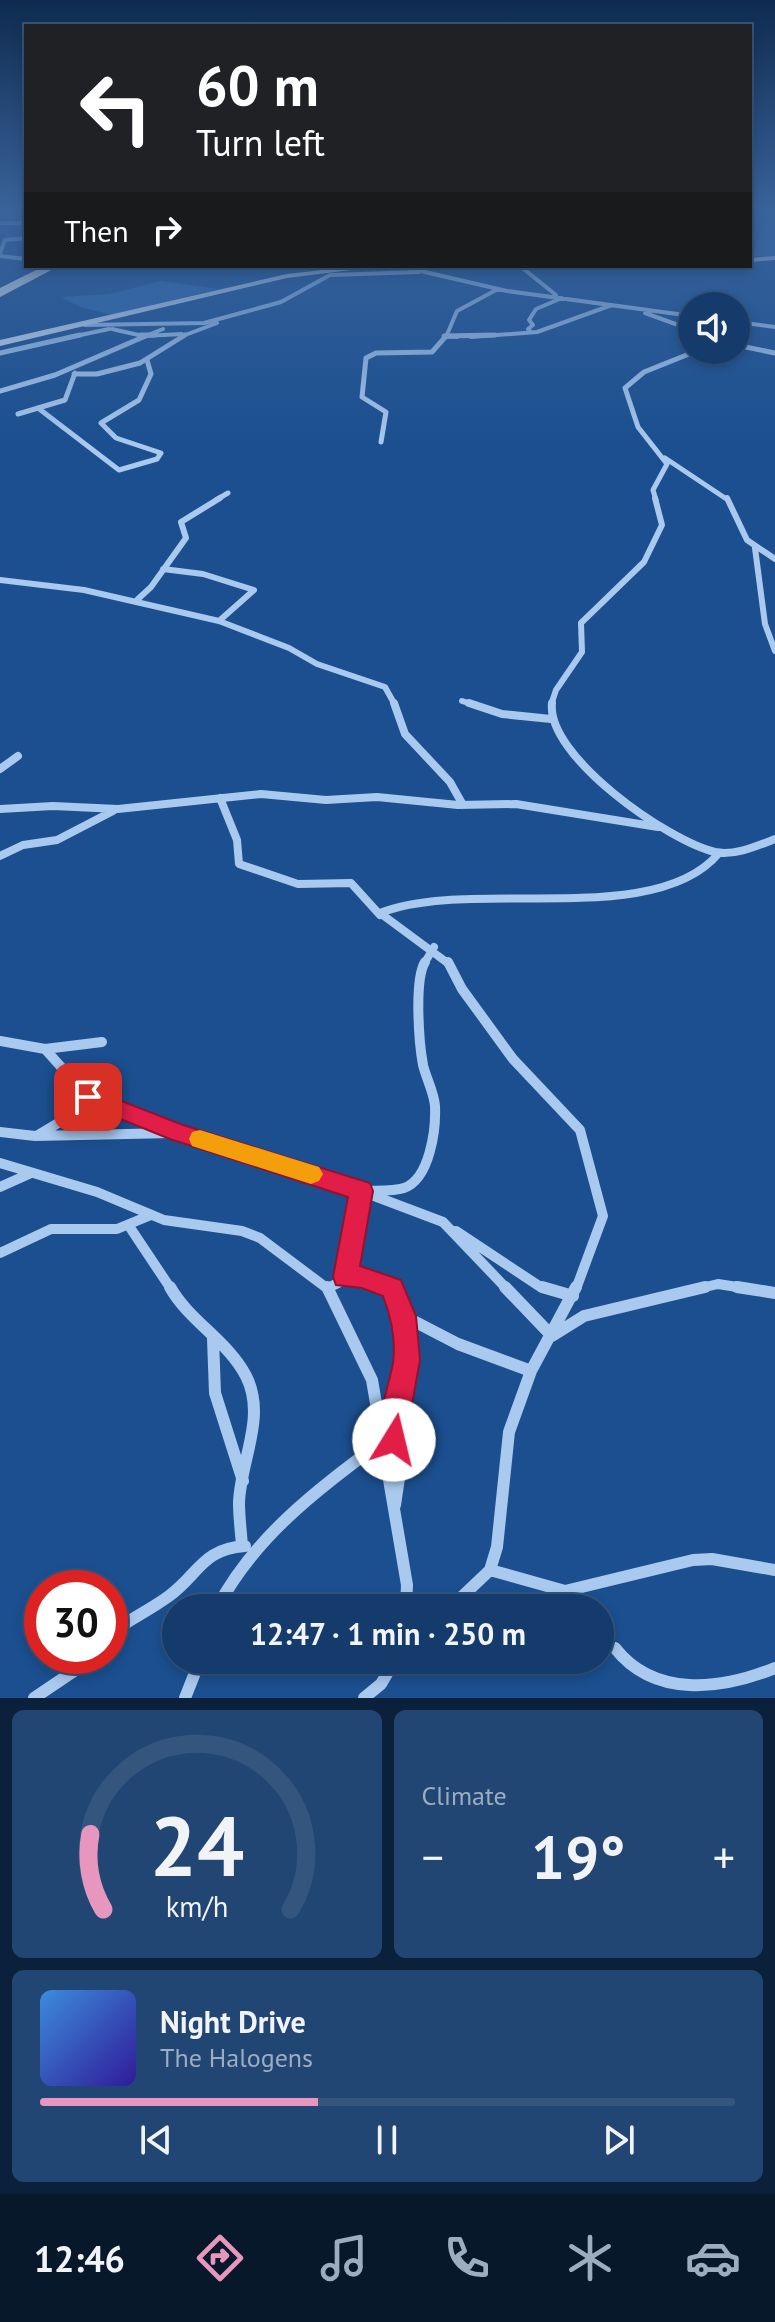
<!DOCTYPE html>
<meta charset="utf-8">
<style>
:root{--surface:#143b6b;--page:#214673;--text:#f1f3f6;--muted:#9dadc1;--line:#33557e;--accent:#e797bd}
body{margin:0;font-family:"PT Sans",sans-serif;background:var(--page);color:var(--text);height:100vh;display:flex;flex-direction:column;font-size:30px;white-space:nowrap}
*{box-sizing:border-box;margin:0}
p{font-size:26px;color:var(--muted)}
.icon{flex:none;width:44px;height:44px;fill:none;stroke:currentColor;stroke-width:2;stroke-linecap:round;stroke-linejoin:round}
.map{position:relative;height:1698px;overflow:hidden}
.panel{display:flex;flex-direction:column;gap:12px;padding:12px;background:#0b203b;flex:1}
.panel>*{flex:none}
.banner{position:absolute;left:24px;top:24px;width:728px;height:244px;border-radius:0px;box-shadow:0 4px 12px #0003,0 0 0 2px var(--line);background:#202124;color:#fff;overflow:hidden}
.buttons{position:absolute;left:678px;top:292px;display:grid;gap:16px}
.buttons a{display:grid;place-items:center;width:72px;height:72px;border-radius:50%;background:var(--surface);box-shadow:0 4px 12px #0003,0 0 0 2px var(--line);font-size:40px}
.speed{position:absolute;left:24px;top:1570px;display:flex;gap:16px;font-size:40px;font-weight:700;text-align:center}
.speed>*{display:grid;place-content:center;width:104px;height:104px;border-radius:50%;background:var(--surface);box-shadow:0 4px 12px #0003,0 0 0 2px var(--line);line-height:1}
.speed .limit{border:12px solid #d22;background:#fff;color:#111}
.pin{position:absolute;display:grid;place-items:center;width:68px;height:68px;color:#fff;margin:-34px;border-radius:16px;box-shadow:0 4px 12px #0006}
.me{position:absolute;width:88px;margin:-44px;rotate:9deg;stroke-linejoin:round;filter:drop-shadow(0 0 6px #0008)}
.turn{display:flex;align-items:center;gap:28px;height:168px;padding:0 40px;font-size:36px}
.turn .icon{width:104px;height:104px;stroke-width:2.5}
.turn b{display:block;font-size:56px;line-height:68px}
.then{display:flex;align-items:center;height:76px;padding:0 40px;background:#0003;gap:16px;font-size:30px}
.big{font-size:60px;font-weight:700;line-height:1.1}
.panel .widget{flex:1;display:flex;flex-direction:column;justify-content:center;gap:12px;min-width:0;padding:0 28px;border-radius:12px;background:var(--page)}
.panel .dial{align-items:center;gap:0}
.dial svg{height:208px;overflow:visible;fill:none;stroke:var(--line);stroke-width:7;stroke-linecap:round;text-anchor:middle}
.dial text{fill:var(--text);stroke:none}
.song{display:flex;align-items:center;gap:24px}
.cover{width:96px;height:96px;border-radius:12px;background:linear-gradient(135deg,hsl(210 70% 55%),hsl(250 70% 35%))}
.played{height:8px;border-radius:4px;background:linear-gradient(90deg,var(--accent) 40%,var(--line) 40%)}
.keys{display:flex;justify-content:space-around;direction:ltr}
.heat{display:flex;justify-content:space-between;align-items:center;font-size:44px;direction:ltr}
.panel .tiles{flex:1;display:grid;gap:12px;grid-template-columns:1fr 1fr}
.widget:last-child{grid-column:span 2}
.trip{position:absolute;left:162px;top:1594px;width:452px;height:80px;border-radius:40px;background:var(--surface);box-shadow:0 4px 12px #0003,0 0 0 2px var(--line);font-weight:700;line-height:80px;text-align:center}
.menu{display:flex;height:128px;justify-content:space-around;align-items:center;background:#08182b;color:var(--muted)}
.menu .icon{width:56px;height:56px}
.menu .current{color:var(--accent)}
.menu b{font-size:36px;color:var(--text)}
.map>svg:first-child{display:block}
.green{fill:#2e69ad}
.lines{fill:none;stroke-linecap:round;stroke-linejoin:round}
.street-far5{stroke:#a9c9ee;stroke-width:4}
.street-far4{stroke:#a9c9ee;stroke-width:5}
.street-far3{stroke:#a9c9ee;stroke-width:6}
.street-far2{stroke:#a9c9ee;stroke-width:8}
.street-far1{stroke:#a9c9ee;stroke-width:10}
.street{stroke:#a9c9ee;stroke-width:12}
.secondary{fill:#d6e6fa;fill-rule:evenodd}
.highway{fill:#fff;fill-rule:evenodd}
.route{fill:#e11d48;stroke:#92132f;stroke-width:2}
.slow{fill:#f59e0b}
</style>
<div class="map">
<svg width="775" height="1698" viewBox="0 0 775 1698">
<rect width="100%" height="100%" fill="#1b4f8f"/>
<!-- green -->
<path class="green" d="M775 215V257L753 256 762 228Z
M161 281 218 289 112 315 80 307 61 297 109 294Z"/>
<g class="lines">
<!-- street-far5 -->
<path class="street-far5" d="M0 223H26
M0 253 5 240 26 238
M0 256 26 259
M399 266 507 291 692 316
M520 266 556 295
M645 313 692 330
M736 322 775 327
M85 325 204 323 281 302 330 275 419 272
M112 329 143 336 182 334
M531 332 528 329 533 325 529 320 536 309 562 298
M444 336 457 337
M736 336 751 324
M71 337 109 329
M143 337 163 329
M180 337 217 323
M446 337 457 311 498 289
M471 337 537 332 612 305"/>
<!-- street-far4 -->
<path class="street-far4" d="M140 335H155
M444 336 495 335
M736 345 775 353
M0 353 80 335
M74 374H97L140 363 185 335
M0 391 55 375 148 335
M38 408 119 470 157 459 161 453 116 438 101 423 139 400 151 374 147 360
M18 414 65 400 75 373
M381 442 386 412 362 397 366 358 376 353 432 352 447 335
M665 458 728 500
M216 500 228 493
M656 500 653 490 667 464 638 427 625 388 644 372 699 350"/>
<!-- street-far3 -->
<path class="street-far3" d="M727 498 747 540 775 559
M755 548 765 624 775 651
M163 569 203 574 254 590 219 621
M0 580 84 590 219 621 289 648 317 664 385 687 395 705
M137 600 151 587 186 538 181 522 220 498
M462 701 475 705
M551 705 556 690 582 652 581 623 644 562 662 525 655 498"/>
<!-- street-far2 -->
<path class="street-far2" d="M394 703 405 734 450 782 463 805
M469 703 502 714 551 719
M552 703C546 756 668 841 715 852 734 856 757 846 775 839
M0 769 18 756
M220 798 237 840 239 864 298 884 351 883 380 915
M0 809 53 806 118 809 261 794 326 800 377 797 458 805 516 804 658 827
M0 856 23 845 57 840 113 811
M424 964 434 947
M449 964 380 913C471 877 655 930 719 853"/>
<!-- street-far1 -->
<path class="street-far1" d="M448 962 462 989 513 1059 580 1130 603 1216 576 1289
M0 1041 45 1049 102 1042
M45 1049 88 1097 178 1132 361 1191 443 1222 507 1289
M0 1132 35 1136 173 1133
M38 1135 65 1119 88 1097
M0 1163 97 1192 164 1220 242 1231 260 1238 328 1289
M0 1187 29 1174
M131 1229 171 1289
M456 1231 539 1286 549 1289
M0 1253 51 1229H117L151 1215
M345 1277 361 1191C374 1190 392 1192 404 1188 430 1179 436 1129 435 1106 434 1092 426 1078 423 1065 419 1043 414 980 425 962
M328 1288 354 1275 392 1289
M697 1289 718 1284 750 1289"/>
<!-- street -->
<path class="street" d="M170 1287C189 1321 228 1341 246 1376 267 1417 240 1461 239 1503 239 1517 241 1532 242 1546
M327 1287 372 1380 407 1585 406 1608
M389 1287 404 1316 458 1344 531 1371
M505 1287 552 1336 584 1316 705 1287
M542 1287 573 1296
M737 1287 775 1293
M213 1339 215 1393 243 1481
M395 1505 399 1478 393 1426 405 1381 404 1316
M490 1570 565 1591 693 1560 712 1559 775 1570
M217 1608C255 1536 316 1491 380 1443
M450 1608 490 1570 497 1547 509 1432 531 1371 576 1287
M110 1634C128 1620 150 1610 169 1596 199 1574 202 1549 245 1546
M615 1648C654 1698 721 1690 775 1668
M34 1698 80 1667 90 1656
M185 1698 200 1660
M364 1698 381 1684 395 1660"/>
<!-- secondary -->
<path class="secondary" d="M775 256V260L750 262V258Z
M357 266H383L287 278 0 346V340L287 274Z"/>
<!-- highway -->
<path class="highway" d="M44 266H59L0 297V288Z"/>
</g>
<!-- sky -->
<linearGradient id="sky" x2="0" y2="1"><stop stop-color="#0f2b4f"/><stop offset="0.47" stop-color="#39639b"/><stop offset="1" stop-color="#39639b" stop-opacity="0"/></linearGradient>
<rect width="775" height="445" fill="url(#sky)"/>
<!-- route -->
<path class="route" d="M88 1088 183 1125 370 1183 373 1191 360 1266 401 1280 416 1316 420 1360 404 1449 394 1453 384 1449C373 1422 388 1391 393 1363 396 1341 391 1317 383 1296L362 1288 336 1285 333 1277 348 1197 170 1139 81 1103 77 1097 81 1091Z"/>
<!-- slow -->
<path class="slow" d="M200 1130 319 1167 323 1174 319 1181 311 1184 192 1146 189 1139 192 1132Z"/>
</svg>
<div class="buttons">
<a><svg class="icon" aria-label="sound" viewBox="0 0 24 24"><path d="M4 9h4l5-4v14l-5-4H4zM17 9q2 3 0 6"/></svg></a>
</div>
<div class="speed"><div class="limit">30</div></div>
<div class="pin" style="left:88px;top:1097px;background:#d93025"><svg class="icon" aria-label="arrive" viewBox="0 0 24 24"><path d="M6 21V4h12l-3 4 3 4H6"/></svg></div>
<svg class="me" style="left:394px;top:1440px" viewBox="-20 -20 40 40"><circle r="19" fill="#fff"/><path d="M0-13L10 11 0 6-10 11z" fill="#e11d48"/></svg>
<div class="trip">12:47 · 1 min · 250 m</div>
<div class="banner">
<div class="turn"><svg class="icon" aria-label="left" viewBox="0 0 24 24"><path d="M17 20v-9H6M10 6l-5 5 5 5"/></svg><div><b>60 m</b>Turn left</div></div>
<div class="then">Then<svg class="icon" aria-label="right" viewBox="0 0 24 24"><path d="M7 20v-9h11M14 6l5 5-5 5"/></svg></div>
</div>
</div>
<section class="panel">
<div class="tiles">
<div class="widget dial"><svg viewBox="0 0 100 80">
<path d="M14 69A42 42 0 1 1 86 69"/>
<path d="M14 69A42 42 0 0 1 9 40" stroke="#e797bd"/>
<text x="50" y="56" font-size="32" font-weight="700">24</text>
<text x="50" y="72" font-size="11">km/h</text>
</svg></div>
<div class="widget"><p>Climate</p>
<div class="heat"><a>−</a><b class="big">19°</b><a>+</a></div>
</div>
<div class="widget">
<div class="song"><i class="cover"></i><div><b>Night Drive</b><p>The Halogens</p></div></div>
<div class="played"></div>
<div class="keys"><svg class="icon" aria-label="previous" viewBox="0 0 24 24"><path d="M18 5L8 12l10 7zM5 5v14"/></svg><svg class="icon" aria-label="pause" viewBox="0 0 24 24"><path d="M8 5v14M16 5v14"/></svg><svg class="icon" aria-label="next" viewBox="0 0 24 24"><path d="M6 5l10 7-10 7zM19 5v14"/></svg></div>
</div>
</div>
</section>
<nav class="menu">
<b>12:46</b>
<svg class="icon current" aria-label="directions" viewBox="0 0 24 24"><path d="M12 3l9 9-9 9-9-9zM9 14v-3h6M13 9l2 2-2 2"/></svg>
<svg class="icon" aria-label="music" viewBox="0 0 24 24"><path d="M9 18V5l10-2v13"/><circle cx="6" cy="18" r="3"/><circle cx="16" cy="16" r="3"/></svg>
<svg class="icon" aria-label="phone" viewBox="0 0 24 24"><path d="M5 4h4l2 5-3 2q2 4 5 5l2-3 5 2v4C11 20 4 13 5 4z"/></svg>
<svg class="icon" aria-label="climate" viewBox="0 0 24 24"><path d="M12 3v18M4 7l16 10M4 17L20 7"/></svg>
<svg class="icon" aria-label="car" viewBox="0 0 24 24"><path d="M5 17H2v-5l4-1 3-4h7l3 4 3 1v5h-3M9 17h6M6 11h13"/><circle cx="7" cy="17" r="2"/><circle cx="17" cy="17" r="2"/></svg>
</nav>
